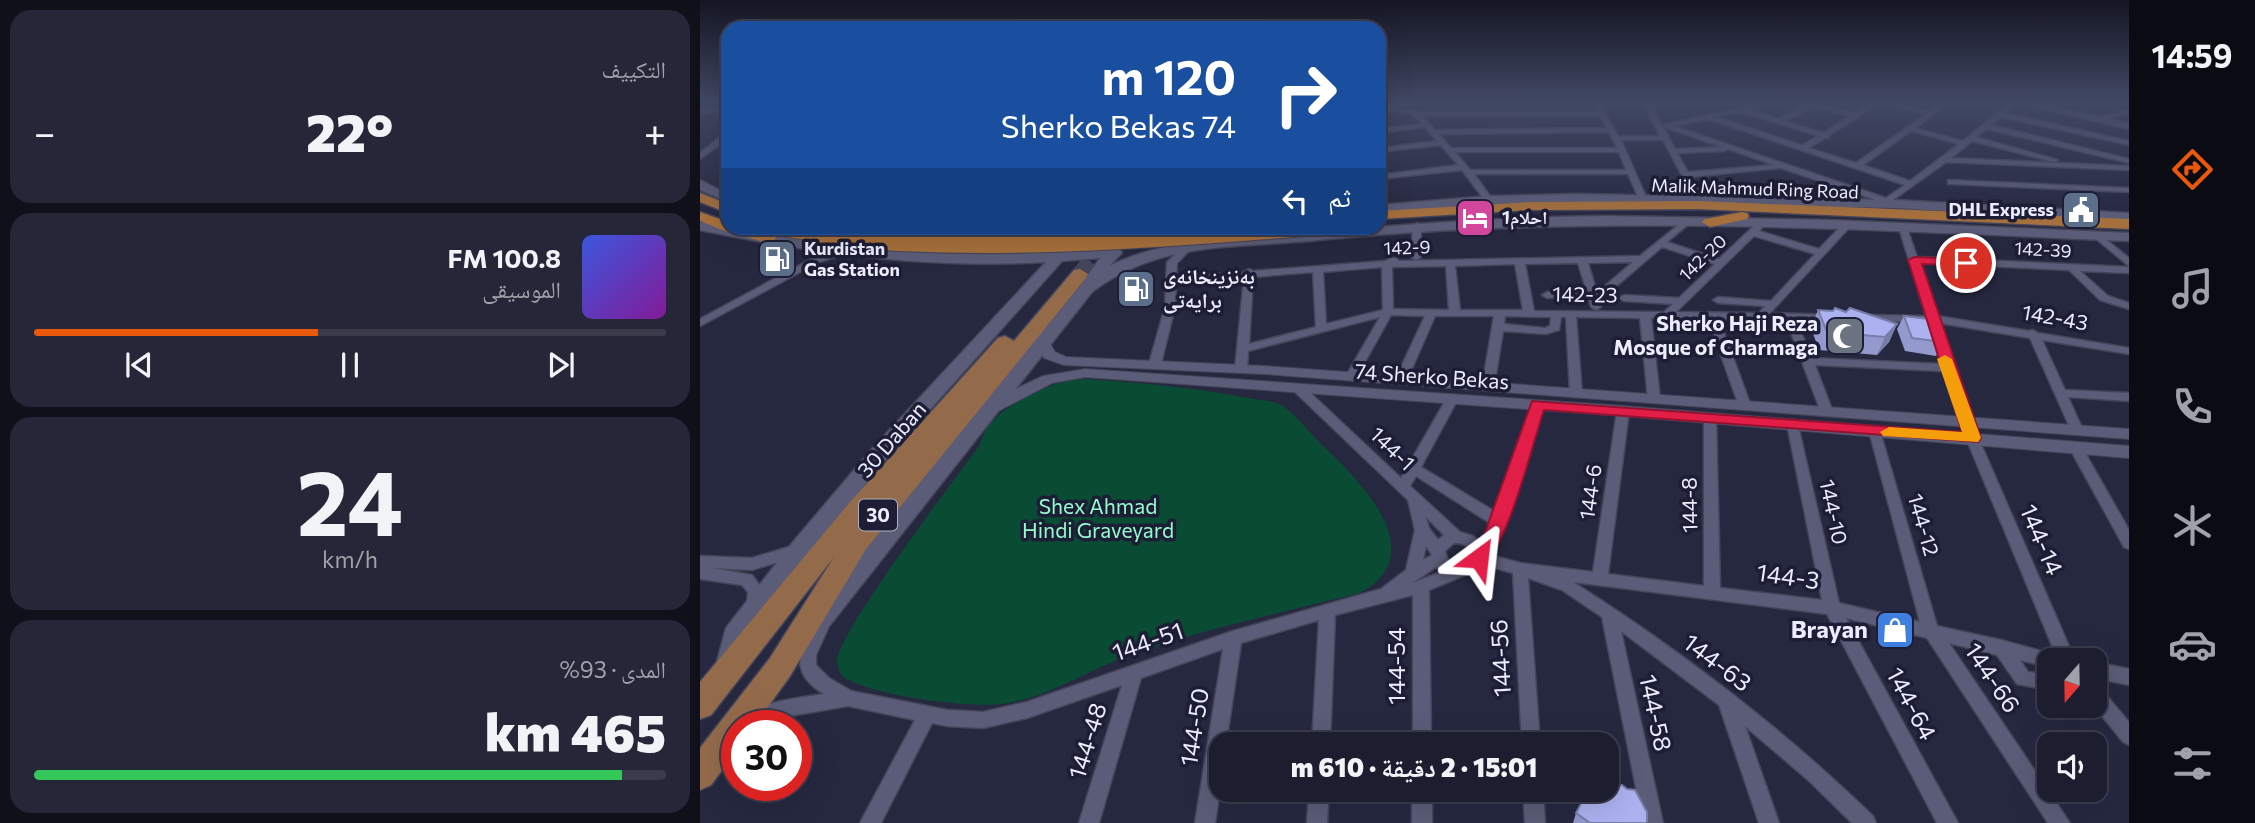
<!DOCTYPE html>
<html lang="ar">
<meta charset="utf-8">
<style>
:root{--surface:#1c1e30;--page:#252738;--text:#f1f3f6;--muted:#a0a2ab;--line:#3a3c4c;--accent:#ea580c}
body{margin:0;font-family:Commissioner,"Noto Naskh Arabic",sans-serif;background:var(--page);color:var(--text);direction:rtl;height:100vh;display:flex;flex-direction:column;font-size:26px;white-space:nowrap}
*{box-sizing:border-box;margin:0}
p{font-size:23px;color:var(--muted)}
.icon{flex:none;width:38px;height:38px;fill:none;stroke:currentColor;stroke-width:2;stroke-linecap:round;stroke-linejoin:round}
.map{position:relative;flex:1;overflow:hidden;direction:ltr}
.side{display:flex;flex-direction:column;gap:10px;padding:10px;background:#0f101a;width:700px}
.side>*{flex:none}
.hud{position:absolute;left:21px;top:21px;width:665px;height:214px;border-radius:21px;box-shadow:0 7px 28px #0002,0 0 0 2px var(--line);direction:rtl;background:#1a4fa0;color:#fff;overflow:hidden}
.needle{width:46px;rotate:200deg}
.tools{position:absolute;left:1337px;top:648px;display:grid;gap:14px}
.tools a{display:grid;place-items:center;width:70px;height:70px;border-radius:14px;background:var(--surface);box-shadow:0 7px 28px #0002,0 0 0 2px var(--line);font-size:35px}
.speed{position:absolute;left:21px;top:710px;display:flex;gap:14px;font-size:35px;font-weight:700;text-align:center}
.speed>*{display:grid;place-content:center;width:91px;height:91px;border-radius:50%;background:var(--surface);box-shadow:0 7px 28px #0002,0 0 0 2px var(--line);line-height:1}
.speed .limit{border:10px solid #d22;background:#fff;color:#111}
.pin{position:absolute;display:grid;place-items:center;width:60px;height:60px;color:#fff;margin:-30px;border:4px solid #fff;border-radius:50%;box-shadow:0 2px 7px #0007}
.me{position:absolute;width:77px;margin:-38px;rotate:30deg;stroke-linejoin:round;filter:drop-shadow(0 0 5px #0008)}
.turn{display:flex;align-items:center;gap:24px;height:147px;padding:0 35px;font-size:32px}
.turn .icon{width:91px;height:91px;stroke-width:2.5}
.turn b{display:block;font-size:49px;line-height:60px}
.then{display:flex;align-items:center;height:66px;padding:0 35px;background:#0003;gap:14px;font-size:26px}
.big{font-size:52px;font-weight:800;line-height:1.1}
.side .widget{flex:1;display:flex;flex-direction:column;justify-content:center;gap:10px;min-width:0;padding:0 24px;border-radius:21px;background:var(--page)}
.side .dial{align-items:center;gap:0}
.dial b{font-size:91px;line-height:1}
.song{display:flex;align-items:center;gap:21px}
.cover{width:84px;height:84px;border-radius:10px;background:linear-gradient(135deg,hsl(230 70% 55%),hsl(290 70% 35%))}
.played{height:7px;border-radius:4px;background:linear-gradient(90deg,var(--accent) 45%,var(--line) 45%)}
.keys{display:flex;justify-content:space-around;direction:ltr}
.heat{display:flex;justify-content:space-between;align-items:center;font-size:38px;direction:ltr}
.charge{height:10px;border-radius:5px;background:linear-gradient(90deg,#34c759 93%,var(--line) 0)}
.trip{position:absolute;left:509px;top:732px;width:410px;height:70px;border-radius:21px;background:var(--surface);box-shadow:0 7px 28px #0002,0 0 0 2px var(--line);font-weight:800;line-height:70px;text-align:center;direction:rtl}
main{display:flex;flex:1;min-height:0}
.menu{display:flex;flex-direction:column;width:126px;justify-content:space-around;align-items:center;background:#0b0c13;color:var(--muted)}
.menu .icon{width:49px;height:49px}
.menu .current{color:var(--accent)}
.menu b{font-size:32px;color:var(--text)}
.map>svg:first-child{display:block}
.green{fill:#094b33}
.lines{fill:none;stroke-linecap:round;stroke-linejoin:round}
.primary-tunnel{stroke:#44465c;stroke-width:16;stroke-dasharray:16 8;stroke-linecap:butt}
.minor-casing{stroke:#45455a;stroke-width:3}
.tertiary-casing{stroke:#45455a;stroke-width:2}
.secondary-casing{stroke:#45455a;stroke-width:3}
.primary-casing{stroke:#45455a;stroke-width:3}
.trunk-casing{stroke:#45455a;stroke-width:3}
.minor{fill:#5b5d78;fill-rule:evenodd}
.tertiary{fill:#5b5d78;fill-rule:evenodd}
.secondary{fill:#5b5d78;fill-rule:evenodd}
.primary{fill:#936b4b;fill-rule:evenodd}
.trunk{fill:#a6703c;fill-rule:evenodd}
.trunk-bridge-casing{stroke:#45455a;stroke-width:18;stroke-linecap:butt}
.trunk-bridge{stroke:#a6703c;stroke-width:16}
.wall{fill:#9499ce}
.shaded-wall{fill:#787da8}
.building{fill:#acb2f0;stroke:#787da8;stroke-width:2}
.route{fill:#e11d48;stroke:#92132f;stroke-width:2}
.slow{fill:#f59e0b}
.labels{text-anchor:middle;stroke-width:7;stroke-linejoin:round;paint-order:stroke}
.far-street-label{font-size:18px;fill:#ebedfd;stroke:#1d1e35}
.far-poi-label{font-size:18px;font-weight:bold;fill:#ebedfd;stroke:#1d1e35;text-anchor:start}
.shield{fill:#1d1e35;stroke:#adafc1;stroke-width:2}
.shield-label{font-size:19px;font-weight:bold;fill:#ebedfd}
.poi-label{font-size:21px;font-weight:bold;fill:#ebedfd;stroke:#1d1e35;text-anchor:start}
.street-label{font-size:21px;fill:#ebedfd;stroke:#1d1e35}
.park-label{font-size:21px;fill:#94fccc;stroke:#1d1e35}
.near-street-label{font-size:24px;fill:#ebedfd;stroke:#1d1e35}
.near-poi-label{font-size:24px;font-weight:bold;fill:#ebedfd;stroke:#1d1e35;text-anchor:end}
</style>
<main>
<nav class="menu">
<b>14:59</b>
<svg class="icon current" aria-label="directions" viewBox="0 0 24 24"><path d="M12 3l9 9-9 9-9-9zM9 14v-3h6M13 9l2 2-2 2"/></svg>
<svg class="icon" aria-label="music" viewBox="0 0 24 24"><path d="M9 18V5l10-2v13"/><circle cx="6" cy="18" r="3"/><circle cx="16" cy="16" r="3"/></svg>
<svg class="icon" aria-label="phone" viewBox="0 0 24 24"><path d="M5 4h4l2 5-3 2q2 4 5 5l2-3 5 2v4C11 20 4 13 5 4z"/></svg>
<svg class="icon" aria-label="climate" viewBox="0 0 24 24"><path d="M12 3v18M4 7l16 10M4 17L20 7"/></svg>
<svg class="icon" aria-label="car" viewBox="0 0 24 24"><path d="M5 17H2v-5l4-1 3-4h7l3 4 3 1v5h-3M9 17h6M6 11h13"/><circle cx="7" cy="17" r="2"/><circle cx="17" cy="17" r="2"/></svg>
<svg class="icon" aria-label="filters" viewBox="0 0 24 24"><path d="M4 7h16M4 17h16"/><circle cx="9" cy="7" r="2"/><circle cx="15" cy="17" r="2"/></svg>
</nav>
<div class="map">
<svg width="1429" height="823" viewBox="0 0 1429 823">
<rect width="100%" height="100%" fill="#262840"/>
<!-- green -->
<path class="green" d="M384 379C439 383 494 387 548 398 557 400 571 400 579 404 593 411 607 430 618 441 655 476 736 552 660 593 585 612 508 628 435 653 391 668 349 698 302 704 269 708 175 696 147 679 140 675 137 669 137 661 139 631 255 479 279 446 282 439 284 432 288 426 306 403 355 378 384 379Z"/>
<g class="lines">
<!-- primary-tunnel -->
<path class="primary-tunnel" d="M380 274 415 228"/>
<defs>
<path id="minor" d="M892 101H898L918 136H960L942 101H948L951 106 971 101H984L953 109 975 149 1021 147 965 127 964 126 967 124 1072 101H1085L1050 110 1078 119 1107 105 1096 101H1108L1155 113 1174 101H1188L1230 111 1244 101H1252L1215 128 1263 141 1312 101H1318L1305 113 1429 141V145L1301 117 1291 125 1429 159V163L1287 129 1276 137 1358 160 1354 162 1272 141 1251 158 1429 166V170L1246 162 1193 200 1200 204 1196 207 1147 190 1143 192H999L1001 196 997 198H994L963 140H921L947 199 946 201 939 199 928 174H774L793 200 789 203 786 202 762 170 679 179V175L758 165 741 145 679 152V148L737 141 725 127 679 133V129L722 124 713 114 685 111 682 109 683 108 715 110 719 112H898ZM1180 103 1226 114 1156 163 1109 148 1125 138H1129V135L1157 118 1160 117 1161 115ZM1114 107 1150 116 1123 133 1085 121ZM1041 112 1118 136 1102 145 1016 117ZM722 116H900L907 128 735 130ZM1008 119 1205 185 1186 198 974 126ZM1211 131 1259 144 1210 181 1163 165ZM909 132 917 148H751L739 134ZM1028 149 1074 165 988 172 977 153 1024 151ZM755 152H919L926 170H770ZM1081 168 1140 188H996L990 177Z
M1352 101H1365L1343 107 1340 105Z
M28 107V111L0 113V109Z
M1429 110V114L1401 119 1398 117Z
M25 133H28V139L0 159V153Z
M1248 180 1429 188V192L1251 184H1248Z
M987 218 990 219V223L967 242 1019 259 1058 222 1065 224 1059 231 1119 249 1142 225H1148V229L1070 313 1136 315 1137 317 1132 320H1096L1112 358 1241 364 1228 322 1164 321 1159 318 1164 315 1226 316 1199 228 1200 226 1207 228 1217 257 1429 267V273L1380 271 1408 296 1429 303V309L1400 300 1369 270 1219 263 1237 316 1329 331 1333 330 1338 333 1429 348V354L1342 340 1365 390 1429 393V401L1368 397 1383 430 1377 434 1371 430 1330 338 1239 323 1271 421 1375 660H1358L1259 421 1243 371 1115 365 1133 412 1127 416 1121 412 1090 330H1023L1051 406 1045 410 1039 406 1012 330 965 326 960 323 965 320 1009 323 1010 319 951 318 960 399 954 403 948 399 940 318 876 317 882 393 876 397 870 393 866 317H861L859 330 846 334 803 331 794 387 788 391 782 387 794 316H735L707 380 701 384 695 380 725 316 691 315 656 378 652 380 646 376 680 317 548 351 547 369 541 372 535 369 544 278 476 283 475 307 461 364 455 367 449 364 465 307 467 262 483 247H489L491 249 477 263 476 277 544 272 549 269 553 271 685 261 691 258H697L698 261 940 256ZM1054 236 1115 254 1071 301 1018 297 1013 300 1018 303 1065 306 1059 313 976 312ZM962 247 1015 264 979 298 924 295 919 298 924 301 973 304 964 312 834 311 825 264 878 263 886 289 847 292 842 295 847 298 888 295 891 307 896 310 901 307 899 301ZM933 262 898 292 896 290 888 263ZM815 264 823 310H760L755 266ZM746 266 749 310 693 309 692 267ZM682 267 683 310 626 324 623 272ZM613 272 616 327 549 344 553 277ZM805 316 851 317 850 326 845 328 804 324ZM1018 319 1088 320V324H1020Z
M717 223 721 226V257L716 260 711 257 713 226Z
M1398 233 1429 258V266L1395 238 1393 236Z
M149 247 152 248V252L119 262 0 326V319L113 258Z
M600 386 604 387 701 478 748 396H756L758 399 721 467 794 511 832 405 834 402H842L844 405 799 539 787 554 820 563 893 572 917 411 919 408H927L929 411 908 574 1004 586V417L1006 414H1014L1016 417 1020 588 1122 600 1087 424 1093 420 1097 421 1139 603 1220 622 1169 431 1175 427 1179 428 1237 626 1301 640 1356 655 1358 660H1349V667L1320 660 1328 672 1349 674V690L1317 684 1297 655 1249 643 1370 823H1348L1227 638 1146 618 1258 823H1237L1127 614 873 582C980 650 1082 728 1173 816L1176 823H1152L1107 779 1045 726 1079 823H1059L1019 705 921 631 963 823H943L902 617 862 590 828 578 840 744H822L813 573 780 564 777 570 729 590 731 744H713V595L635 615 630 744H612L619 620 541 643 526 744H522V777L515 823H495L523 649 441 678 399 823H379L422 685 327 718 283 728 247 726 232 723 181 823H160L215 720 148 706 72 719 60 726H37V730L35 726C46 702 101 698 124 694 83 670 104 643 120 610L126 608 132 610 134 615 116 655V665L129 678 151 691 247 710 283 712 327 702 533 631 681 589 706 570 715 530 708 500 596 393 594 390ZM716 476 790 523 786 536 780 542 773 536 760 532 710 486ZM726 517 744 535 738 540 729 528ZM754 543C762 543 768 545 772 553L767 562 760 564 748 560 745 551ZM726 546 732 555 723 560ZM736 567 744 571 712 583Z
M1375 443 1380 444 1429 530V549L1424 547 1369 447Z
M95 545 100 547 102 551 100 555 52 570 12 568 52 575 64 591 61 609 55 611 49 609 47 604 48 592 42 585 0 579V556L52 558Z
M1395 662 1429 669V685L1395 678Z
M1395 687 1401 689 1429 722V745L1423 742 1393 705H1395Z
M609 789H629L627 823H607Z
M712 789H732V823H712Z
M823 789H843L845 823H825Z"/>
<path id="tertiary" d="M343 339 348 340 355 352 366 357 564 366 1429 429V439L564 374 364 365 344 358 336 343Z
M385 369 923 406 1429 446V458L923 416 385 377 352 383 300 410 294 411 286 406 288 402 343 376Z"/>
<path id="secondary" d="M679 101H697V102L679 107Z
M1308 101H1328L1429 123V129Z
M0 180 28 194V202L0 190Z
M876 194 1196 200 1429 213V221L1196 208 876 202 789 204 679 213V205L789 196Z
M905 216 1130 220 1429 233V241C1155 229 882 213 609 241 531 248 457 242 392 292L130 625 121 628 112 625 108 617 112 609 380 286 400 258 362 261 185 460 109 554 47 640 38 673 29 677 20 673 16 665 26 628 93 542 171 450 346 262C229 269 114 254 0 230V222C117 246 234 260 353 252L366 237 308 239 164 232 157 228 308 231 374 228H469L462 232 431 234 420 250 422 253 409 266C466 238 530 239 592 234 696 225 799 217 905 216ZM417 234 406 249 370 251 382 236Z"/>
<path id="primary" d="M701 101H721L679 113V107Z
M380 269 388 274 386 278 166 549 90 676 54 726H37V750L11 785 0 790V748L70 658 134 557 11 715 0 719V682L150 502 298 338 305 336 314 341 374 270Z"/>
<path id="trunk" d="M0 193 28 204V213L0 202Z
M999 201 1429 219V229L999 209 830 210 679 219V211L830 202Z
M0 212 28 222V228C48 228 119 224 134 238L126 243 74 235 76 238 73 241 68 243 25 231 0 221Z
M1042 212 1047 213 1049 216 1047 219 1010 227 1002 222 1005 219Z"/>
</defs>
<!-- minor casing -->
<use href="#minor" class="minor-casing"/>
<!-- tertiary casing -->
<use href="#tertiary" class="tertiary-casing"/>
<!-- secondary casing -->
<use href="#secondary" class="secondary-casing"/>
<!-- primary casing -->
<use href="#primary" class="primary-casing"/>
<!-- trunk casing -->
<use href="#trunk" class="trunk-casing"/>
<!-- minor -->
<use href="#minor" class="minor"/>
<!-- tertiary -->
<use href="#tertiary" class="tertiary"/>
<!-- secondary -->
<use href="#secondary" class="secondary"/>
<!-- primary -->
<use href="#primary" class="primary"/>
<!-- trunk -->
<use href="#trunk" class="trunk"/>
<defs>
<path id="trunk-bridge" d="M126 238C286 253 445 241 605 228"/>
</defs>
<!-- trunk-bridge casing -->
<use href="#trunk-bridge" class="trunk-bridge-casing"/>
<!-- trunk-bridge -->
<use href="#trunk-bridge" class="trunk-bridge"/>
</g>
<!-- wall -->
<path class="wall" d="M1118 310 1146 312 1197 324 1189 342 1177 355 1119 350 1111 328Z
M1204 316 1243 342 1236 356 1205 351 1197 329Z
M876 813 946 823H873Z"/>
<!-- shaded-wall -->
<path class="shaded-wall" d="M1197 324 1189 342 1177 355 1185 337Z"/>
<!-- building -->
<path class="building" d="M1135 308 1146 312 1150 308 1197 324 1185 337 1127 332 1118 310 1133 311Z
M1204 316 1236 320 1243 342 1212 338Z
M922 785 927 789 935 790 947 812V821L946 823H890L876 813 889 789H906V786Z"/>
<!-- sky -->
<linearGradient id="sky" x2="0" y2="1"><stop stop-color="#151623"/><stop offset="0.47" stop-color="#414864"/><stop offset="1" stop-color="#414864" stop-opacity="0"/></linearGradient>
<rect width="1429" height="216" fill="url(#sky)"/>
<!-- route -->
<path class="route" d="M1214 257 1266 259 1272 263 1266 266 1222 264 1281 438 1278 442 844 410C830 452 812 530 787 562 783 566 777 565 772 563L770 552 784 535 832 401 1262 432 1208 260Z"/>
<!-- slow -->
<path class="slow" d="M1245 355 1252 359 1281 438 1278 442 1183 436 1180 432 1189 427 1262 432 1237 359Z"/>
<!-- icons -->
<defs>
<symbol id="civic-square" viewBox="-11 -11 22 22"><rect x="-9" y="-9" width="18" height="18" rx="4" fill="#5c6f8a" stroke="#1d1e35"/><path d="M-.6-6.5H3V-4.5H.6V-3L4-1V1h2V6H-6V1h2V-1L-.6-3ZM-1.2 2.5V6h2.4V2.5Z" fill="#fff"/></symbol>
<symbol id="hotel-square" viewBox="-11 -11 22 22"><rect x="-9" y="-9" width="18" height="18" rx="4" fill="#d1479c" stroke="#1d1e35"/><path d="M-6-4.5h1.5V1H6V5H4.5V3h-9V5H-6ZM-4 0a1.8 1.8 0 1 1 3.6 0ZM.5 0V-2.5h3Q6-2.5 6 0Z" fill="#fff"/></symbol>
<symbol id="fuel-square" viewBox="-11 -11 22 22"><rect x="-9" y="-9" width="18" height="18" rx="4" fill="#5c6f8a" stroke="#1d1e35"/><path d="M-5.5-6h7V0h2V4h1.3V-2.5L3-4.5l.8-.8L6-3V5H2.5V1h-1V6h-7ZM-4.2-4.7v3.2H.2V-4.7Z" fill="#fff"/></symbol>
<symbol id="mosque-square" viewBox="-11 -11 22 22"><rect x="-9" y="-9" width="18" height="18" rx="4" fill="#6b7280" stroke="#1d1e35"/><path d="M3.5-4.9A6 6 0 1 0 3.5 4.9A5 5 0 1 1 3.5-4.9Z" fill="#fff"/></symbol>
<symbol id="shop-square" viewBox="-11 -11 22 22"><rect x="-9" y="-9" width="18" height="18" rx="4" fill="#3f7fe0" stroke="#1d1e35"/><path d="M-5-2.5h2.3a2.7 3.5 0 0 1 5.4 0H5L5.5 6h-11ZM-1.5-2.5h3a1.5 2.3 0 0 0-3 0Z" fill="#fff"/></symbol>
</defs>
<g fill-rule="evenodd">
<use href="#civic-square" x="1359" y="188" width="44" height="44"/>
<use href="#hotel-square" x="753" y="196" width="44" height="44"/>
<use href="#fuel-square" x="55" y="237" width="44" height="44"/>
<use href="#fuel-square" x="414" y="267" width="44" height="44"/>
<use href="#mosque-square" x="1123" y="314" width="44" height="44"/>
<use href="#shop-square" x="1173" y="608" width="44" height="44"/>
</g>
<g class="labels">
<!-- far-street labels -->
<g class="far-street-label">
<text transform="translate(1055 189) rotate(2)" y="6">Malik Mahmud Ring Road</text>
<text transform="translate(707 248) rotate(-2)" y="6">142-9</text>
<text transform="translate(1343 250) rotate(3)" y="6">142-39</text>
<text transform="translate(1003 258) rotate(-44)" y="6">142-20</text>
</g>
<!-- far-poi labels -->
<g class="far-poi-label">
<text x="1354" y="216" text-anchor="end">DHL Express</text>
<text x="802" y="224">احلام1</text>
<text x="104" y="255">Kurdistan<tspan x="104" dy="21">Gas Station</tspan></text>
</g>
<!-- shield labels -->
<rect class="shield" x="159" y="499.5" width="38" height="31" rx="5"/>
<g class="shield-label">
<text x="178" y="522">30</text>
</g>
<!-- poi labels -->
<g class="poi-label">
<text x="463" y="284">بەنزینخانەی<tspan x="463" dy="24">برایەتی</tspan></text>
<text x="1118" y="331" text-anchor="end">Sherko Haji Reza<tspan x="1118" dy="24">Mosque of Charmaga</tspan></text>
</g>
<!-- street labels -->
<g class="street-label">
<text transform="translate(885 295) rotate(1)" y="7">142-23</text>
<text transform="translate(1355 318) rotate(10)" y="7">142-43</text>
<text transform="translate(732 377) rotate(4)" y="7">74 Sherko Bekas</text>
<text transform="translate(192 440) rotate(-49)" y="7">30 Daban</text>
<text transform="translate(692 449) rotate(44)" y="7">144-1</text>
<text transform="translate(891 492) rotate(-82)" y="7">144-6</text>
<text transform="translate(990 505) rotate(-91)" y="7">144-8</text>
<text transform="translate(1133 512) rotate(78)" y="7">144-10</text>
<text transform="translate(1223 525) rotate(74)" y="7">144-12</text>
</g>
<!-- park labels -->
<g class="park-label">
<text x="398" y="514">Shex Ahmad<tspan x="398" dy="24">Hindi Graveyard</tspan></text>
</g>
<!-- near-street labels -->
<g class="near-street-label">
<text transform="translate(1341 540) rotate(67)" y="8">144-14</text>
<text transform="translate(1088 577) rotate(8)" y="8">144-3</text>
<text transform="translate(448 642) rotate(-19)" y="8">144-51</text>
<text transform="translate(801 658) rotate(-93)" y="8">144-56</text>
<text transform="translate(1017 663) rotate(37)" y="8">144-63</text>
<text transform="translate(697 666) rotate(-90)" y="8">144-54</text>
<text transform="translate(1292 678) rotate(56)" y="8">144-66</text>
<text transform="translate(1211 704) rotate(62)" y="8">144-64</text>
<text transform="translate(955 713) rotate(78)" y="8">144-58</text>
<text transform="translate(495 727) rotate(-81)" y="8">144-50</text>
<text transform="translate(388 741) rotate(-73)" y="8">144-48</text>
</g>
<!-- near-poi labels -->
<g class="near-poi-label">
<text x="1168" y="638">Brayan</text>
</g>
</g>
</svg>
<div class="tools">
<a><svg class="needle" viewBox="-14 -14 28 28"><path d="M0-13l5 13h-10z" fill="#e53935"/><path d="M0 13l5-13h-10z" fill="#a0a2ab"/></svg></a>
<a><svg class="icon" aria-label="sound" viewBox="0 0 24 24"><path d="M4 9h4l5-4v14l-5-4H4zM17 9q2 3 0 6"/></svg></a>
</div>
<div class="speed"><div class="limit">30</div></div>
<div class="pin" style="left:1266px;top:263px;background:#d93025"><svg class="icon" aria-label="arrive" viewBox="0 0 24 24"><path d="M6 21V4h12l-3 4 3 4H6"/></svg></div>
<svg class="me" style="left:779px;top:558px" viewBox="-20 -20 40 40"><path d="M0-17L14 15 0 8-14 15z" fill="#e11d48" stroke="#fff" stroke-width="4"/></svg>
<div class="trip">15:01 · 2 دقيقة · 610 m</div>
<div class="hud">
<div class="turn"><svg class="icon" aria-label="right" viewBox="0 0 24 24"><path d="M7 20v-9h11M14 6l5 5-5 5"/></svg><div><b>120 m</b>74 Sherko Bekas</div></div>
<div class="then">ثم<svg class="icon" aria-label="left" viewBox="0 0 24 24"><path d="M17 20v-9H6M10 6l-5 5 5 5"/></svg></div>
</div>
</div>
<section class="side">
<div class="widget"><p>التكييف</p>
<div class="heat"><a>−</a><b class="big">22°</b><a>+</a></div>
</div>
<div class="widget">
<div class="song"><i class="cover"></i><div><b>100.8 FM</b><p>الموسيقى</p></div></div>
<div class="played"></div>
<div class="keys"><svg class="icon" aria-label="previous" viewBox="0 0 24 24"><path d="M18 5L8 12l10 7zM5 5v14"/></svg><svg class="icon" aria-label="pause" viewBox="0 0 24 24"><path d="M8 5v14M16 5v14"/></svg><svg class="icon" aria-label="next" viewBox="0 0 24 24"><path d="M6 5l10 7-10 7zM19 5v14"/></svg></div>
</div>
<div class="widget dial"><b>24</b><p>km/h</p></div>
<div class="widget"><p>المدى · 93%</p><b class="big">465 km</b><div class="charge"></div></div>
</section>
</main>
